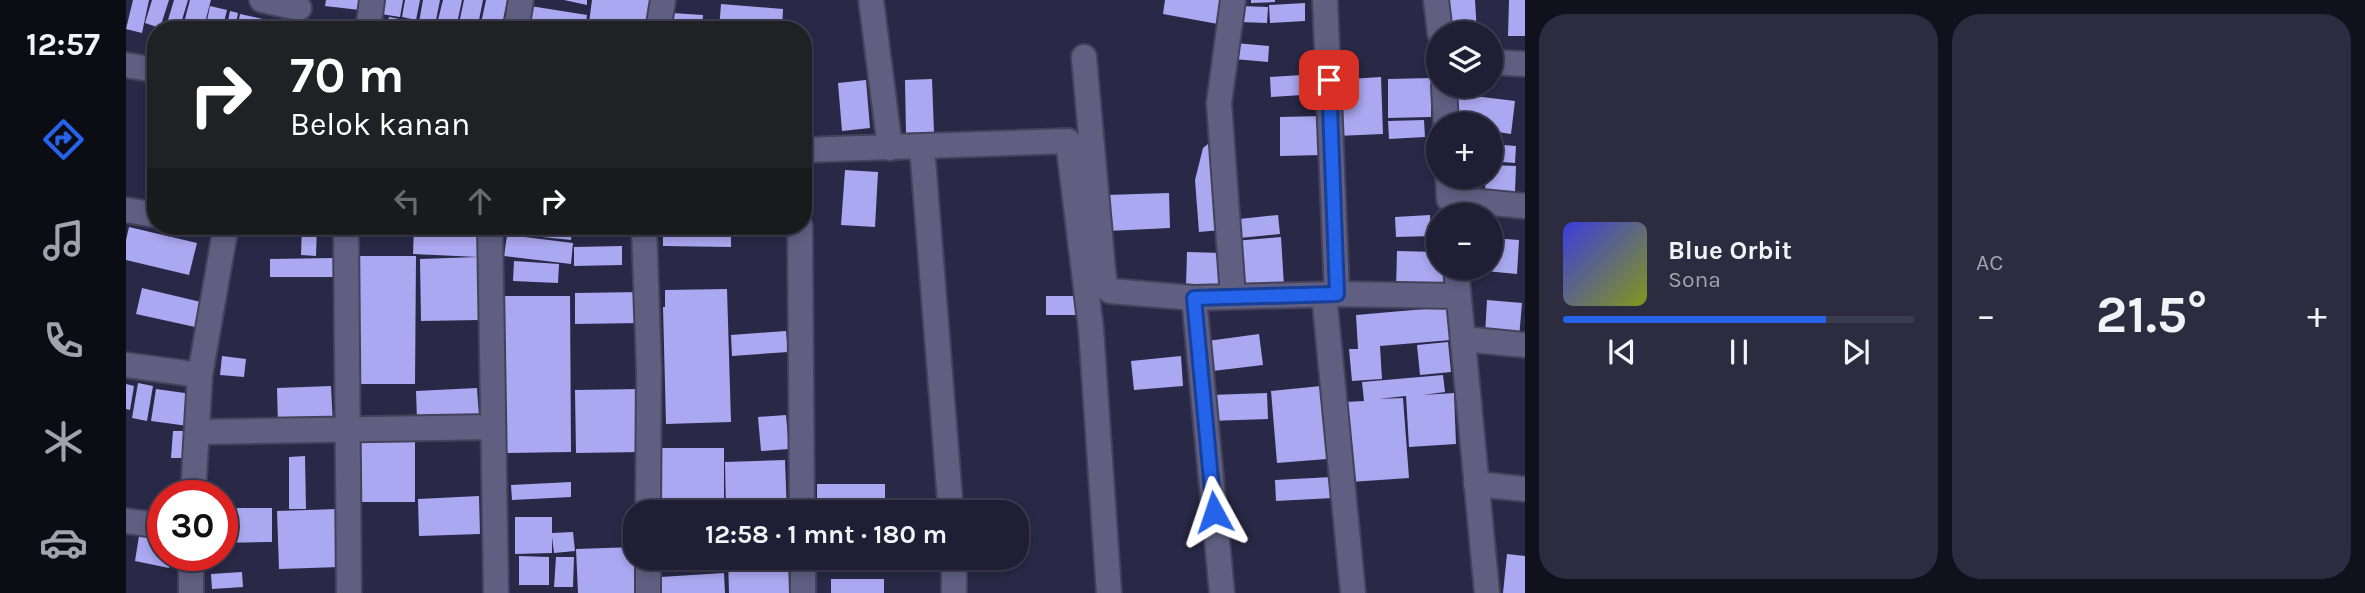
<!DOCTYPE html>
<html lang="id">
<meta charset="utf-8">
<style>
:root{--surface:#1f1e34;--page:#2c2b40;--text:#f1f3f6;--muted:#a1a2ac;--line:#3c3c4f;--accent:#2563eb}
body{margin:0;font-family:Karla,sans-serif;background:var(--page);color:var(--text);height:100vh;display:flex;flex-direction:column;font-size:26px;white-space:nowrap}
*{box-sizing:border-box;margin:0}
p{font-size:23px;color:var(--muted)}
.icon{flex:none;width:38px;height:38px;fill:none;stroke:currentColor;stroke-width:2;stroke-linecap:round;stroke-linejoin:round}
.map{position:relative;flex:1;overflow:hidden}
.drawer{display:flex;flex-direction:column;gap:14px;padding:14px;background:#11101d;width:840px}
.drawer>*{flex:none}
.guide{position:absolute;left:21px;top:21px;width:665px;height:214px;border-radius:28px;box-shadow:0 4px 10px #0003,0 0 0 2px var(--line);background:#202124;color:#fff;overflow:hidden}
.tools{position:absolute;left:1300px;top:21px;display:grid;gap:14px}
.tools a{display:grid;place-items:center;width:77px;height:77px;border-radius:50%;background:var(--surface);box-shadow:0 4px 10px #0003,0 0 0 2px var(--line);font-size:35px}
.speed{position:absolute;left:21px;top:480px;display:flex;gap:14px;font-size:35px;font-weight:700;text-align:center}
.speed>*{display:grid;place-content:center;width:91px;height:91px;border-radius:50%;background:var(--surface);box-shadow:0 4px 10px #0003,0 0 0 2px var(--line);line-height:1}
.speed .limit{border:10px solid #d22;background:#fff;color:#111}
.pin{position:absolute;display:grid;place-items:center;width:60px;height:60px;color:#fff;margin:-30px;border-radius:14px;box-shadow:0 4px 10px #0006}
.me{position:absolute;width:77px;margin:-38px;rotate:355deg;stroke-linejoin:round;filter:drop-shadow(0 0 5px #0008)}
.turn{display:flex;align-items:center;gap:24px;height:147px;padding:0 28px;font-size:32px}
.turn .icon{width:91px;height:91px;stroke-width:2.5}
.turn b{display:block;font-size:49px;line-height:60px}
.lanes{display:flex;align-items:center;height:66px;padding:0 28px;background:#0003;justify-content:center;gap:35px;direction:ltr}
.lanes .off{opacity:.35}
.big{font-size:52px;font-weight:700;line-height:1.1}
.drawer .tile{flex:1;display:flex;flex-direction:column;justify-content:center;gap:10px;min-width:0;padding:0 24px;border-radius:28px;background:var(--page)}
.song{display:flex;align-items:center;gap:21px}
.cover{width:84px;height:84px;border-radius:10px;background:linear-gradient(135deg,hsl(240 70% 55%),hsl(70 70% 35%))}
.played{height:7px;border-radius:4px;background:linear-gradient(90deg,var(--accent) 75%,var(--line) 75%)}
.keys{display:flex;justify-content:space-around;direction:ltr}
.heat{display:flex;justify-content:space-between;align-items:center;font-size:38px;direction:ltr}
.drawer .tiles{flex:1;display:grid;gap:14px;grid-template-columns:repeat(2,1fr)}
.trip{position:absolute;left:497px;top:500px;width:406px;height:70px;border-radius:28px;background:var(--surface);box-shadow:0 4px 10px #0003,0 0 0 2px var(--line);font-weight:700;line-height:70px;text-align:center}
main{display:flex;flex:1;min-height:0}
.menu{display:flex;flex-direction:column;width:126px;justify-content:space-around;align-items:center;background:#0c0c15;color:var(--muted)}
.menu .icon{width:49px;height:49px}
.menu .active{color:var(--accent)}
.menu b{font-size:32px;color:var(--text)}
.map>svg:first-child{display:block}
.building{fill:#aaa8f0}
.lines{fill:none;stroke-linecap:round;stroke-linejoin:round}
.street-casing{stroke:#44425b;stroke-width:28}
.street{stroke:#605f82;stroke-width:24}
.route-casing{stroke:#184099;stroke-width:18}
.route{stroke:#2563eb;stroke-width:12}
</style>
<main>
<nav class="menu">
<b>12:57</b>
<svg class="icon active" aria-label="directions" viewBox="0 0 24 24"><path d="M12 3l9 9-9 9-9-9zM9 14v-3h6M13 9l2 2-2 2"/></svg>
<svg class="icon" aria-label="music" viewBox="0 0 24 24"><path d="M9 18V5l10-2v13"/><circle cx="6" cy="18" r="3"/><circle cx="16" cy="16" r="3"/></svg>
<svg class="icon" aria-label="phone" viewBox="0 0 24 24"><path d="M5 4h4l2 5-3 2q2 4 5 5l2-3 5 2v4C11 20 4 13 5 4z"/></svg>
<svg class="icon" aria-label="climate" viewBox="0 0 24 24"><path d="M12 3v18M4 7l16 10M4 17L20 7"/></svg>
<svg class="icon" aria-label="car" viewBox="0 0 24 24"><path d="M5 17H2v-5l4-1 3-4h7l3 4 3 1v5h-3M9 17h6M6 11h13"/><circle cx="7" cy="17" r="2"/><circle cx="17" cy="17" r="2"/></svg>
</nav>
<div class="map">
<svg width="1399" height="593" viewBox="0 0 1399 593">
<rect width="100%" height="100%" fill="#292846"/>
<!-- building -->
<path class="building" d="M7 0H23L16 33 0 29Z
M26 0H43L34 28 19 23Z
M48 0H62L53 30H39Z
M64 0H85L77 30H56Z
M200 0H235L234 10 199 6Z
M252 0H277L274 17 249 13Z
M279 0H294L290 20 276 17Z
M297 0H314L309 25 325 30H260L263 17 304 25 293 22Z
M317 0H336L330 28 311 24Z
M338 0H357L351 30 332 28Z
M360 0H381L375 30 354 28Z
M438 0H461V5Z
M466 0H527L523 30H462Z
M1039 0H1097L1092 24 1037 14Z
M1125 0H1149V2L1125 3Z
M1319 0H1349L1351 33H1321Z
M1383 0H1399V36H1382Z
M1179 3V21L1144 23 1143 5Z
M595 4 657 9 656 30H593Z
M398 5 461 15 459 30H419L394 26Z
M84 6 101 10 96 30H79Z
M1114 6 1142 7 1141 23 1114 22Z
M104 11 112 13 109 28 101 26Z
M546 13 577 15 576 30H545Z
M114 14 141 20 139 30H111Z
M1109 43 1143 46 1142 62 1108 59Z
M1191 74 1192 94 1145 97 1144 77Z
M1255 77 1257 134 1211 136 1208 80Z
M1305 78V117L1262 118V79Z
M806 79 808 133 780 134 779 80Z
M740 80 744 128 716 131 712 83Z
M1332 94 1389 101 1385 134 1365 131V124H1328Z
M677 108 686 109 685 139 677 138Z
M1196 116V155L1154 156V117Z
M1298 120 1299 137 1263 139 1262 121Z
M1087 140 1095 230 1073 232 1069 180 1077 148Z
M1365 144 1390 146 1389 163 1365 161Z
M1365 165 1390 166 1389 192 1359 191 1360 177H1365Z
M719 170 752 172 749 227 715 225Z
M1043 193 1044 228 981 231 980 195Z
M1152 215 1154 234 1114 238 1113 219Z
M1304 215 1305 236 1270 237 1269 217Z
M176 226H191L190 256 175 255Z
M288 226H353L352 257 287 254Z
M397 226H446L445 240 396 235Z
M537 226H605V247L537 246Z
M3 227 71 243 63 275 0 260V240Z
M381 235 447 243 445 264 378 256Z
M1155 237 1158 286 1111 289 1108 241Z
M1365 238 1393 240 1391 274 1349 270V268H1365Z
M496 246V265L448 266V247Z
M1271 251 1312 252V268H1319V291L1270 290Z
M1061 252 1097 253 1096 287H1060Z
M227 256H290L289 384H226Z
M352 257 353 320 295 321 294 259Z
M207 258 208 277H144V259Z
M388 261 433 264 432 283 387 281Z
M16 288 75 302 69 327 10 314Z
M601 289 605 422 540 424 537 307H539V290Z
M514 292 515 323 449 324V293Z
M379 296H444L445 452 380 453Z
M920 296H952V315H920Z
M1361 300 1396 303 1393 338 1359 335Z
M1322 307 1325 340 1254 346 1256 379 1226 381 1223 349H1232L1230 315Z
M660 331 662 352 606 356 605 335Z
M1133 334 1137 365 1078 372 1074 342Z
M1322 342 1325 372 1294 375 1291 345Z
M96 356 120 359 118 377 94 375Z
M1055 356 1057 386 1008 390 1005 361Z
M1317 375 1319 392 1297 395 1328 393 1330 444 1283 447 1280 396 1252 399 1277 398 1283 478 1224 482 1219 402 1238 401 1236 382Z
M12 383 27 386 21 421 6 418Z
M0 384 8 386 4 410 0 409Z
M205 386 207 425 152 426 151 388Z
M1195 386 1201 459 1151 463 1145 391Z
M351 388 353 417 291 420 290 391Z
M30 389 66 394 62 426 25 421Z
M515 389V452L450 453 449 390Z
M1141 393 1142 419 1084 421V395Z
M660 415 663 449 635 451 632 417Z
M47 431H63L61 458H45Z
M289 435V502H229L228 436Z
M530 448H598V513H530Z
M179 456 180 509H163V457Z
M659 460 661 513H600L599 462Z
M1206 477 1207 498 1150 501 1149 480Z
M445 482V497L386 500 385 485Z
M691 484H759V513H691Z
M353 496 354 534 293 536 292 499Z
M96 508H146V542L96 543Z
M212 509 214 567 153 569 151 511Z
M389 517H426V533L447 532 449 551 428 553 426 537V553L389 554Z
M13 536 37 540V555H46L43 568 9 561Z
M509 547 512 593H452L450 549Z
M1381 554 1399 556V593H1377Z
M393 556 423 557V585H393Z
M430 557H448L447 587H428Z
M602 558H662L663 593H603Z
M116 572 117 587 86 589 85 574Z
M598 573 599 593H535L534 577Z
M705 579H758V593H705Z"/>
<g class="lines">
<defs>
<path id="street" d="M136 0 173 8
M745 0 764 148
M1199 0 1211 294
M1310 0 1314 33
M242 30 246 0
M390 30 395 0
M532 30 537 0
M958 57 977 270 979 286 984 291 1068 298 1211 294 1332 296
M1365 62 1399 64
M0 65 30 70
M1318 86 1320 124
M796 147 825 513
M677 150 942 141 965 329 983 593
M1322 177 1323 199 1399 206
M0 210 30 215
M220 226 223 593
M364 226 370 593
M518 226 523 370 522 513
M674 226 676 513
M1330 268 1361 593
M1198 294 1227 593
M1107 297 1093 103 1107 0
M1068 298 1096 593
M1337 339 1399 345
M0 365 74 375
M72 432 367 427
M1350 484 1399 489
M67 495 74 375 100 226
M0 521 37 526
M65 555V593
M677 558V593
M828 558V593
M522 593V558"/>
</defs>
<!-- street casing -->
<use href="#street" class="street-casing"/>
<!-- street -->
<use href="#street" class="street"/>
</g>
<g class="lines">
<defs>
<path id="route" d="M1088 512 1068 298 1211 294 1203 80"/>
</defs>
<!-- route casing -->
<use href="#route" class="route-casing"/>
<!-- route -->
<use href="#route" class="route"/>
</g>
</svg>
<div class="tools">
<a><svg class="icon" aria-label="layers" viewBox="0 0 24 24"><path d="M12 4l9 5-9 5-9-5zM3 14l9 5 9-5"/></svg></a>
<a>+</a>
<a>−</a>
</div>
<div class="speed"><div class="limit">30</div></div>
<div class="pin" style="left:1203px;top:80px;background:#d93025"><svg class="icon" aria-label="arrive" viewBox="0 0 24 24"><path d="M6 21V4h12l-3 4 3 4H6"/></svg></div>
<svg class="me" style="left:1088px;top:512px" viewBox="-20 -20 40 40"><path d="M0-17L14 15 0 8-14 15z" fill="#2563eb" stroke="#fff" stroke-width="4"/></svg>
<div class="trip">12:58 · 1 mnt · 180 m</div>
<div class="guide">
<div class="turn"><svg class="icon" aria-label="right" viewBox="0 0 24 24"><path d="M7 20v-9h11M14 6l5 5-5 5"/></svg><div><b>70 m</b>Belok kanan</div></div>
<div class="lanes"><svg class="icon off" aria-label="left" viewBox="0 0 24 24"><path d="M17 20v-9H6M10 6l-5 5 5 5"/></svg><svg class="icon off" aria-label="ahead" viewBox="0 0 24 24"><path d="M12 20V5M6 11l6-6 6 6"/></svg><svg class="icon" aria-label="right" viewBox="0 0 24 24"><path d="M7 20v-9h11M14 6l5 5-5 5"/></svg></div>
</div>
</div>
<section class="drawer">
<div class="tiles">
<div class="tile">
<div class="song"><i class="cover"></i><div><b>Blue Orbit</b><p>Sona</p></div></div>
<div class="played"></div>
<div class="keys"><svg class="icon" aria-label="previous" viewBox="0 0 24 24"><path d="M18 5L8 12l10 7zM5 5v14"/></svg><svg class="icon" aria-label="pause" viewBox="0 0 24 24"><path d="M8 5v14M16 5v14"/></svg><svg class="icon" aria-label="next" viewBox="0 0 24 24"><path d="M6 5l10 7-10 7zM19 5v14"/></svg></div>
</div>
<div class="tile"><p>AC</p>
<div class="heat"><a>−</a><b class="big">21.5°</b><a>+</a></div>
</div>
</div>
</section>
</main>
